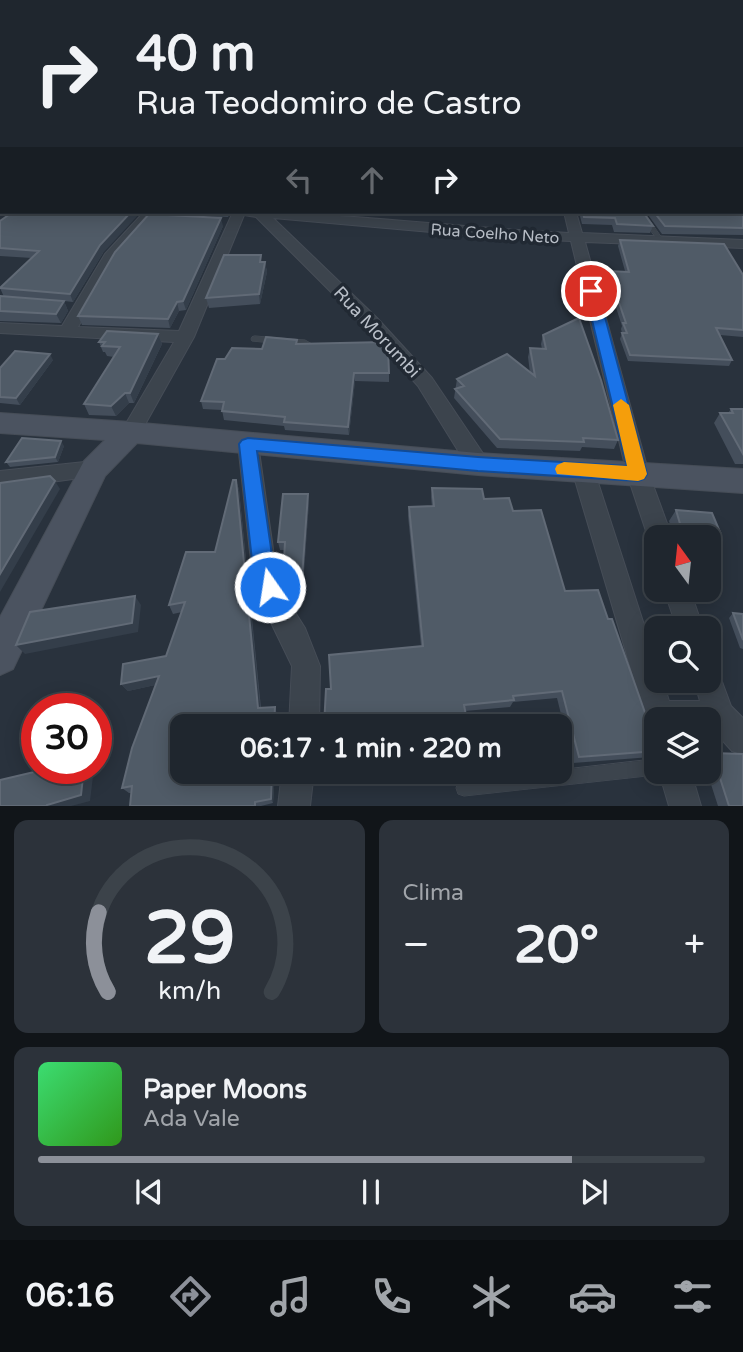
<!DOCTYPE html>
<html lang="pt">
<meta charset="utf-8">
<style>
:root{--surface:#1f262e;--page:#2c323a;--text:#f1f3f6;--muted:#a1a5aa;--line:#3c434a;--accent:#8c9099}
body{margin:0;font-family:"Varela Round",sans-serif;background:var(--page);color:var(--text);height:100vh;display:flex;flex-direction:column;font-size:26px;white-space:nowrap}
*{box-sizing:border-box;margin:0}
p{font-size:23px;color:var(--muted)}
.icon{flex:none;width:38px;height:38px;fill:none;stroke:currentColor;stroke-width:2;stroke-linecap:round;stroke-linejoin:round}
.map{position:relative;height:806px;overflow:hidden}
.sheet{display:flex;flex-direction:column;gap:14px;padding:14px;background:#111519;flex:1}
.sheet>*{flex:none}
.guide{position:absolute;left:0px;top:0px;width:744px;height:214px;box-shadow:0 4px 18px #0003,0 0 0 2px var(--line);background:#1f262e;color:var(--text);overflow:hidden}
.needle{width:46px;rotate:345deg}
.buttons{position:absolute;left:644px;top:525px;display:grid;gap:14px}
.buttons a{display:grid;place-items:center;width:77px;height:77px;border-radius:14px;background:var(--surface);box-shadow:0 4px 18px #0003,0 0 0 2px var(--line);font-size:35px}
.speed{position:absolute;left:21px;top:693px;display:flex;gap:14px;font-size:35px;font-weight:700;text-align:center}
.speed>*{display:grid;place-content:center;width:91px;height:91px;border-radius:50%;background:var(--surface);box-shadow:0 4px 18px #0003,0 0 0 2px var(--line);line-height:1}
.speed .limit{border:10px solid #d22;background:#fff;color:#111}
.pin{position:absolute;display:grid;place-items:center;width:60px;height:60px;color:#fff;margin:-30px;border:4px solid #fff;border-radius:50%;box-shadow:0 2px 7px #0007}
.me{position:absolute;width:77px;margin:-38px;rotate:347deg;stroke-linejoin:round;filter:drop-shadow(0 0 5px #0008)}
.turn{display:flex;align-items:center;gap:24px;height:147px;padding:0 21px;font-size:32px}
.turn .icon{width:91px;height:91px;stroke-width:2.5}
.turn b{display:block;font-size:49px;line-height:60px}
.lanes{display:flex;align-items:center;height:66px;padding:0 21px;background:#0003;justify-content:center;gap:35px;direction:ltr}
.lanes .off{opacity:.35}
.big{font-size:52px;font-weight:700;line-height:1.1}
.sheet .widget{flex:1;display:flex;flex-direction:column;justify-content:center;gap:10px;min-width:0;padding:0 24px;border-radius:14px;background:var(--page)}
.sheet .dial{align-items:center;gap:0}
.dial svg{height:182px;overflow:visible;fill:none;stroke:var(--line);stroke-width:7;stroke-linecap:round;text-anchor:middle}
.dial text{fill:var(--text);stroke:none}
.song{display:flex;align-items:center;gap:21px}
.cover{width:84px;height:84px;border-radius:10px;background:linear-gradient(135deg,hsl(140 70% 55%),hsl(110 70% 35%))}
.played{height:7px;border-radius:4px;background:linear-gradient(90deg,var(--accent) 80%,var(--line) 80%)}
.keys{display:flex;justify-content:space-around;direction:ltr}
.heat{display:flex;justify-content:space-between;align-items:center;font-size:38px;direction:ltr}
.sheet .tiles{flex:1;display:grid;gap:14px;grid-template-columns:1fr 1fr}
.widget:last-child{grid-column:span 2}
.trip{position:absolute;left:170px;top:714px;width:402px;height:70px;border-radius:14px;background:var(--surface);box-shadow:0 4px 18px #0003,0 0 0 2px var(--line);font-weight:700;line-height:70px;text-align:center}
.menu{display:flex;height:112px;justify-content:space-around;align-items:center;background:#0c0f12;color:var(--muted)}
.menu .icon{width:49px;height:49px}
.menu .current{color:var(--accent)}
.menu b{font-size:32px;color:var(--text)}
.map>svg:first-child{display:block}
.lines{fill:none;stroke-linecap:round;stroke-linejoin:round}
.lane-casing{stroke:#464d57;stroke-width:1}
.street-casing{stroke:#464d57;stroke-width:2}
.secondary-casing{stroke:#464d57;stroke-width:2}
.lane{fill:#3c444d;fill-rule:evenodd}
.street{fill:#3c444d;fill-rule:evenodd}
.secondary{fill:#4b5360;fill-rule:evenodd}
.wall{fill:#444e5b}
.shaded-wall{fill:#343e4a}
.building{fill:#505b67;stroke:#616a76;stroke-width:2}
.route{fill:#1a73e8;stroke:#114b97;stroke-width:2}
.slow{fill:#f59e0b}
.labels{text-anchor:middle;stroke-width:7;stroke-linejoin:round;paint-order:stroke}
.far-street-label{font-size:16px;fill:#b9bfc8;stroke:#212933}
.street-label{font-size:18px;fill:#b9bfc8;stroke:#212933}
</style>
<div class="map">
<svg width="743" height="806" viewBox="0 0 743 806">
<rect width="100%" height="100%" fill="#29323d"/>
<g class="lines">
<defs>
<path id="lane" d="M638 212H644L664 241 663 242H659Z
M255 336 305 340 312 344 322 345 323 347C318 352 308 350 303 346L252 341 251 339 252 337Z
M656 759V772H662L656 775 464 796 458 794 456 788 458 782 464 780 539 772H560V770Z"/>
<path id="street" d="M144 212H157L116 259 78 327 179 331 233 212C345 212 457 228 569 233L564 212H576L582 233 743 240V248L585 242 649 474 672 537H656V546L652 544 648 537 627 474 571 241 499 238 273 218 377 318 432 378 486 458 489 464 486 470 478 472 470 470 418 386 365 326 256 217 244 215 194 337 138 437 131 440 124 437 121 432 174 342 0 333V323L62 326 105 254Z
M248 436 255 438 258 444 276 570 286 598 305 628 320 666 319 726H289L292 666 262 604 252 570 238 444 241 438Z
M94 461 102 463 105 469 102 475 0 489V471Z
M583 461 591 464 594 470 656 662V681H663L669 701H700L694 681H709V667L718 671 731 706 743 718V755L732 751 714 731H709V719H656V732L649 730 572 470 575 464Z
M664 590H690L703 628H677Z
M282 772H314L310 806H278Z
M659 772H691L701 806H669Z"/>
<path id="secondary" d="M0 413 131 422 478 453 743 469V493L478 475 137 443 105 476 13 669 0 675V617L84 461 105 440 0 433Z"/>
</defs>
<!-- lane casing -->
<use href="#lane" class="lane-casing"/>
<!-- street casing -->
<use href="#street" class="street-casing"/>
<!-- secondary casing -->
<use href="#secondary" class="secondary-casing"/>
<!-- lane -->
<use href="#lane" class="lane"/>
<!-- street -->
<use href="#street" class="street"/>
<!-- secondary -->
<use href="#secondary" class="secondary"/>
</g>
<!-- wall -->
<path class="wall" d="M742 85H743V235L662 234 646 212H742Z
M158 212H231L228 217 159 214Z
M579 212H643L653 226 650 233 614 232 612 225 582 224Z
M0 221 103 253 73 302 64 301 68 311 61 323 0 321V296L4 297 0 288 32 258 0 256Z
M223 226 186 310 179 311 170 328 82 325 78 316Z
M620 240 743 275V337L720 335 732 360 729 366 628 361 620 339 622 333 621 329 622 326 606 277 608 271H625L618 246Z
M262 262H265L267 272 260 304 209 308 206 298Z
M158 334 162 344 134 403H129L116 416 89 415 84 404 114 357 107 356 105 352H103L99 342Z
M543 335 618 440 614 449 582 447 580 451 497 448 454 398 457 379 530 373 528 357 530 348 542 349 541 344Z
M297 344 389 373V382L355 381 349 435 285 430 284 426 224 420 222 410 203 409 201 401 225 359 262 349Z
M53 360 20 405 0 403V368Z
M731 409H743V464H735L714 423 720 413H728Z
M64 446 58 462 10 467 6 462Z
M236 480 239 490 261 708 277 714V726H182V772H275L273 803 261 806H130L131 793H129L122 788 155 685 128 691 121 684 166 656 182 612 173 614 169 605 215 552Z
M432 488 484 499 513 511 565 591 608 619 656 744V753L651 757 573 763 557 698 513 702 510 707 465 711 331 689 421 646 408 516 409 507H432L431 497Z
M309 502 302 600H290L284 586 283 578 285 550H280L278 542Z
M676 510 720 532 712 542H709V537H674L669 521Z
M733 613 743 614V649L740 648 729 618Z
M712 753 743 806H718L707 772H709V755Z
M322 772H433L323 786 321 781Z"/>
<!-- shaded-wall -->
<path class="shaded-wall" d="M2 204V212H6L0 216V206Z
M131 212H141L103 253 73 302 70 294 100 245Z
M221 218 223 226 186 310 183 301Z
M265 262 267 272 260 304 259 294Z
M64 301 68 311 61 323 56 314Z
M177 302 179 311 170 328 168 319Z
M158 334 162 344 134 403 130 393Z
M50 354 53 360 20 405 16 398Z
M354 373 355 381 349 435 348 427Z
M125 393 129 403 116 416 111 406Z
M61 441 64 446 58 462 55 457Z
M236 480 239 490 261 714 258 708Z
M55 481 60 489 0 592V574Z
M308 494 309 502 302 600 301 592Z
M135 596 141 605 138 632 25 654 16 645Z
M159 676 164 683 128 691 121 684Z
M275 707 277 714V726H274Z
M84 768H94L90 801 71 806H47Z
M272 772H275L273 803 271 799Z"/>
<!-- building -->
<path class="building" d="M742 101 743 110V228L665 226 654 212H742Z
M0 102H2V113L0 112Z
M2 113V145H0V121Z
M2 155V204L0 206V156Z
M13 212H131L100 245 70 294 0 288 39 251 0 248V221Z
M583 212H643L653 226 617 224 615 218 584 217Z
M149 214 221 218 183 301 177 302 168 319 78 316 115 252Z
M620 240 724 244 743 275V330L716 328 732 360 630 355 622 333H627L623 323H626L608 271 629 272Z
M224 255H261L260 262H265L259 294 206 298Z
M0 296 64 301 56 314 0 311Z
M579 318 601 380 618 440 583 438 584 442 500 439 455 389 464 386 457 379 507 354 535 376 530 348 546 349 543 335Z
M107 331 158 334 130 393H125L111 406 84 404 120 347 102 346 105 342H99Z
M266 337 297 340 296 344 384 342 388 348 389 373H354L348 427 284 422 285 417 222 411 224 402 201 401 217 359H225L232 348 262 349Z
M15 351 50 354 16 398 0 397V368Z
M731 409H743V454L720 413H733Z
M22 438 61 441 55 457 6 462Z
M50 476 55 481 0 574V483Z
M233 480H236L258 708 275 707 274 726H182V772H272L271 799 255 802V806H130L132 786 122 788 132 748 159 676 121 684 123 664 166 656 185 602 169 605 186 552H215Z
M432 488 482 489 484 499 509 498 513 511 541 510 565 591 598 590 608 619H612L656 744V751L579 757 562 691 513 696 514 700 464 705 468 726H324L326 689H331L329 655 423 646 409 507 434 506Z
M283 494H308L301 592H289L283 578 285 542H278Z
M676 510 712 513 720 532 681 527Z
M135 596 132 623 16 645 30 612Z
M733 613 743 614V640Z
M712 753 743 754V806H729Z
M51 768H84L81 795 47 805V806H0V780Z
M322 772H392L321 781Z"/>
<!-- sky -->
<linearGradient id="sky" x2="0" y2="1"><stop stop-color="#171c22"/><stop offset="0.43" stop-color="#434f62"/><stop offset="1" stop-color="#434f62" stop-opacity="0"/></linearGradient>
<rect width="743" height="198" fill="url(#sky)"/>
<!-- route -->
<path class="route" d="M591 287 598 291 647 474 644 479 638 481 478 471 257 451 274 569 280 587 277 594 270 597 262 594 253 569 239 444 242 440 248 438 478 457 627 466 585 291Z"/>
<!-- slow -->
<path class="slow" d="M621 399 629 405 647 474 644 479 638 481 557 474 555 469 557 465 564 462 627 466 613 405Z"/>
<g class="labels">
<!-- far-street labels -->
<g class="far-street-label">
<text transform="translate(495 233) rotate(4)" y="6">Rua Coelho Neto</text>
</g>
<!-- street labels -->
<g class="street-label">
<text transform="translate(377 332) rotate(47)" y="6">Rua Morumbi</text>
</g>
</g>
</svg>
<div class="buttons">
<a><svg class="needle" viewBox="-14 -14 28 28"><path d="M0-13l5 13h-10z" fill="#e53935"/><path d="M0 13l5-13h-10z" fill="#a1a5aa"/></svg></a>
<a><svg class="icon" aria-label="search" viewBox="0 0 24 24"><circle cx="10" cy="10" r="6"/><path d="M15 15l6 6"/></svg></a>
<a><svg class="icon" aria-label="layers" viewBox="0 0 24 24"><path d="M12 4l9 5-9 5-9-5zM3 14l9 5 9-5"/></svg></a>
</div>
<div class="speed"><div class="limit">30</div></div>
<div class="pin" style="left:591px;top:291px;background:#d93025"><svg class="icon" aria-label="arrive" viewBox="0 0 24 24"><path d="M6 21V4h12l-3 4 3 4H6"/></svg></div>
<svg class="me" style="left:270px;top:587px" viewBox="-20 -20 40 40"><circle r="17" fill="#1a73e8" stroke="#fff" stroke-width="3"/><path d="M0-11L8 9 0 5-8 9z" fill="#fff"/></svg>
<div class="trip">06:17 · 1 min · 220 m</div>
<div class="guide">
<div class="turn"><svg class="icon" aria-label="right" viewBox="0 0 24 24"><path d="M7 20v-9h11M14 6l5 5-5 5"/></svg><div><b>40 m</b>Rua Teodomiro de Castro</div></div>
<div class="lanes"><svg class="icon off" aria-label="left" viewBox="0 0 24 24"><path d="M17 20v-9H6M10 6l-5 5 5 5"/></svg><svg class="icon off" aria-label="ahead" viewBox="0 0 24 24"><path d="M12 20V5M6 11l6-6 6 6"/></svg><svg class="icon" aria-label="right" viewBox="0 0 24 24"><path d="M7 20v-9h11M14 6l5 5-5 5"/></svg></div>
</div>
</div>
<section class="sheet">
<div class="tiles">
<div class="widget dial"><svg viewBox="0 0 100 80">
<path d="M14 69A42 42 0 1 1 86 69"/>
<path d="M14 69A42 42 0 0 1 10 34" stroke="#8c9099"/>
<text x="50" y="56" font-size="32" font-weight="700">29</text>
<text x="50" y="72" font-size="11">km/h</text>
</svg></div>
<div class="widget"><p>Clima</p>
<div class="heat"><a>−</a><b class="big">20°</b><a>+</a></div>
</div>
<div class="widget">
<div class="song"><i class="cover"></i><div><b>Paper Moons</b><p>Ada Vale</p></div></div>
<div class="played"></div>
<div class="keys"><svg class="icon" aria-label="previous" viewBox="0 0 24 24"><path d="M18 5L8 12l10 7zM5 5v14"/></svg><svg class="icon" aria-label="pause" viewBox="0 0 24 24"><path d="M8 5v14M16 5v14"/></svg><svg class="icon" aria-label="next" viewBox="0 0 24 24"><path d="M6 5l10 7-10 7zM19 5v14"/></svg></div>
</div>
</div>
</section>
<nav class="menu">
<b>06:16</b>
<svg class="icon current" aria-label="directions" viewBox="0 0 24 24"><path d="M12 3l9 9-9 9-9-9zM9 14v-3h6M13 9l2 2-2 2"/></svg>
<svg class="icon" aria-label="music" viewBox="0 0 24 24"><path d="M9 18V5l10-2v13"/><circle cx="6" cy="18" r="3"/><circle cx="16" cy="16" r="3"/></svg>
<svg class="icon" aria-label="phone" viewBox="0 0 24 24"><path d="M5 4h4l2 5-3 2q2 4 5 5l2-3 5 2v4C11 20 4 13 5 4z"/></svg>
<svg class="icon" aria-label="climate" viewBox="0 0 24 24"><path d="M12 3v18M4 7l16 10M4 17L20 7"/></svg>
<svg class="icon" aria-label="car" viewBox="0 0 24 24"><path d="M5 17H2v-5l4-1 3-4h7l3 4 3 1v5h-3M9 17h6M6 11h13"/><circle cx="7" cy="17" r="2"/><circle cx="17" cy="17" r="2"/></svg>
<svg class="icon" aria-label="filters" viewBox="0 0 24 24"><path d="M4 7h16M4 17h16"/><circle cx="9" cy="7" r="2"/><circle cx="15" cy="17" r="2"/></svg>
</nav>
